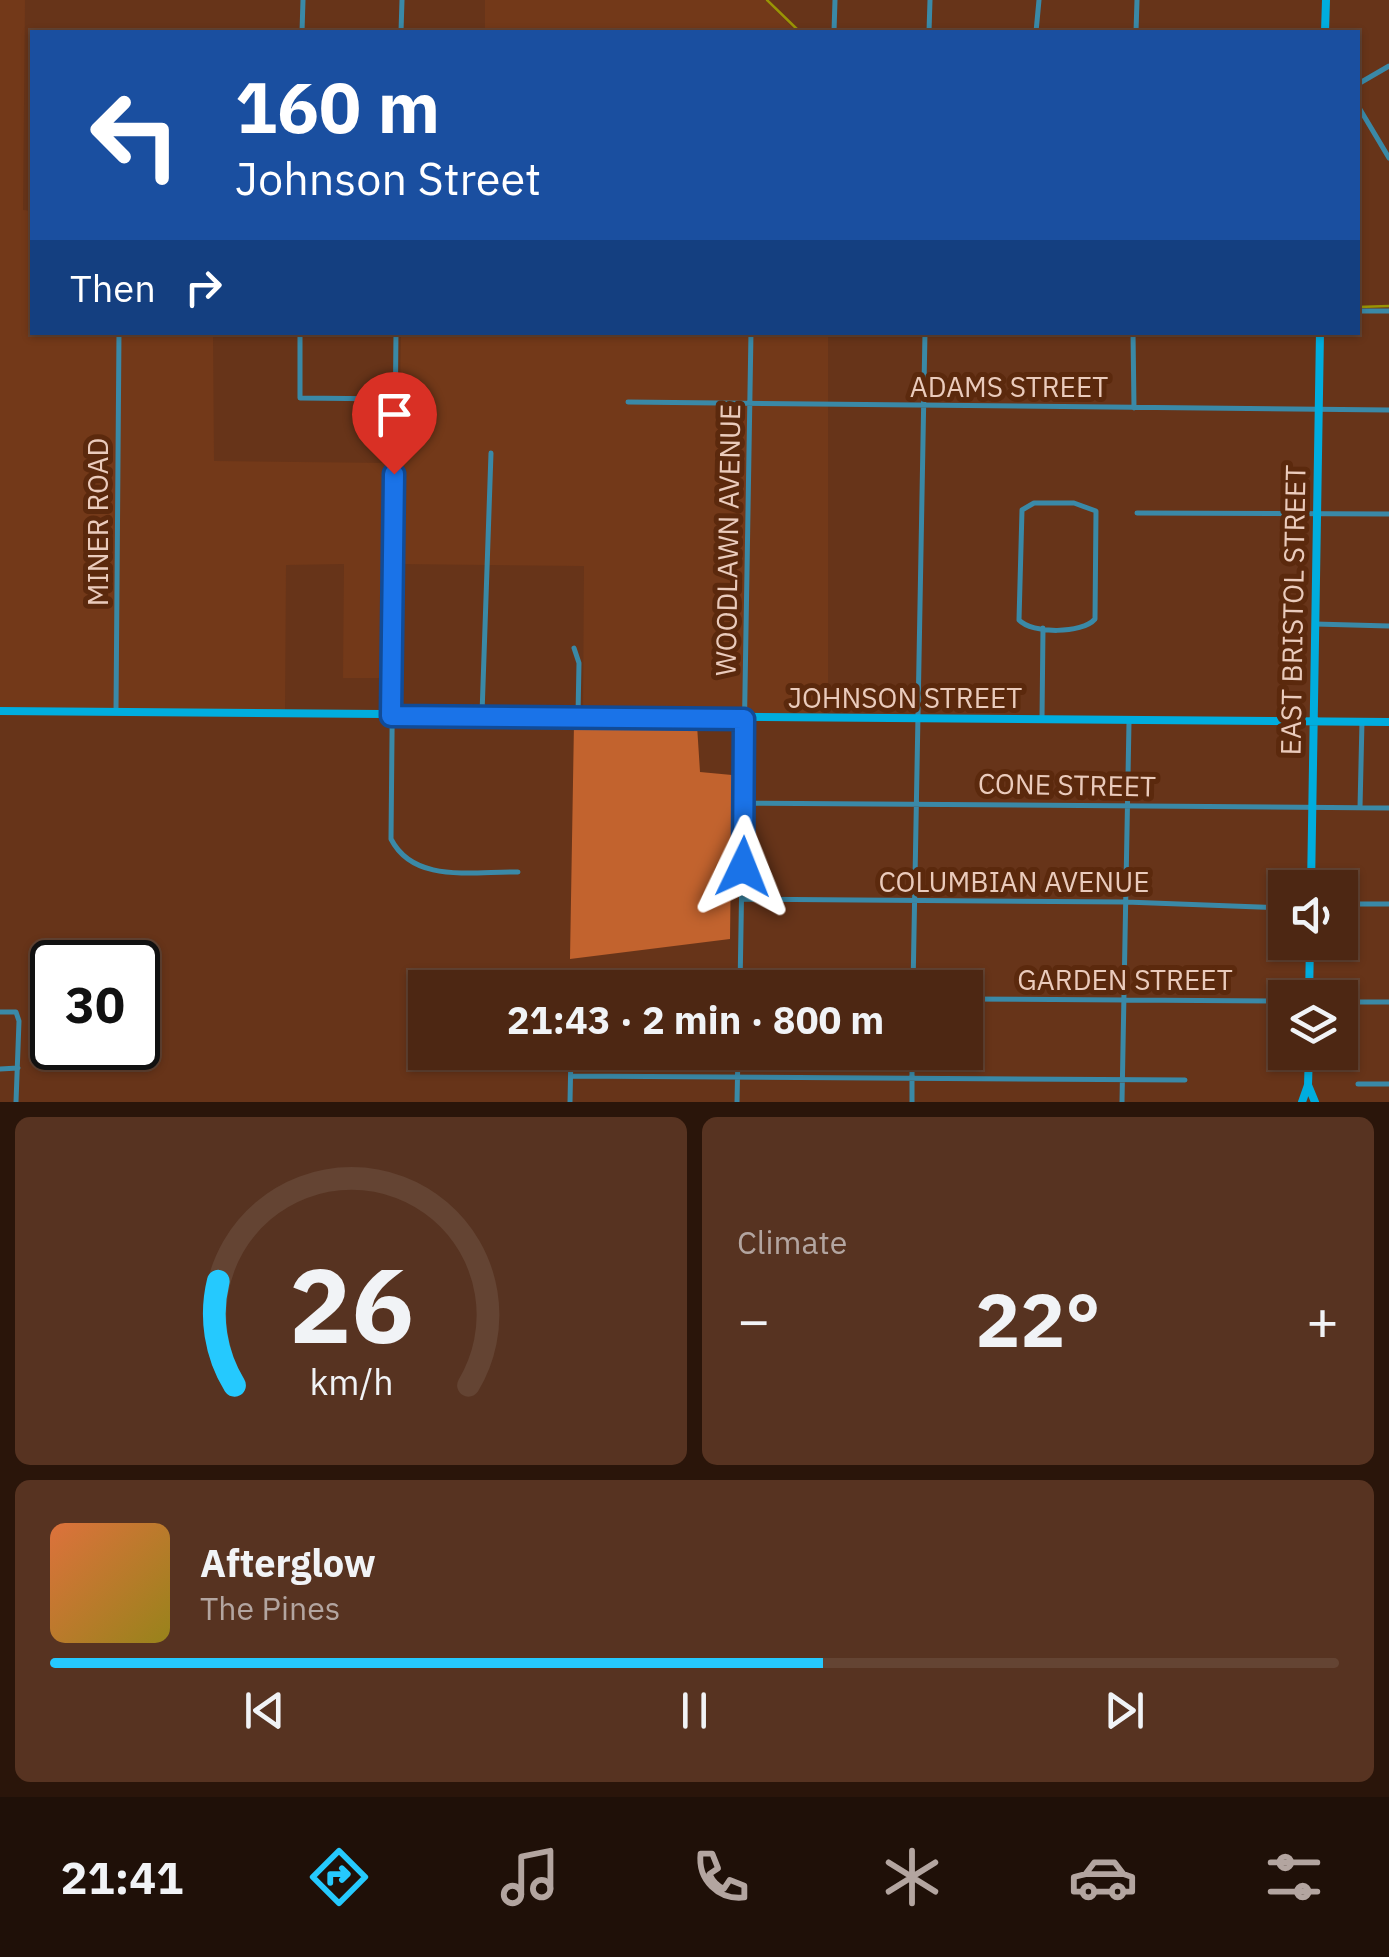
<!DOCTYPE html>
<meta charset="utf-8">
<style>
:root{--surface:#4d2713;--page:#573321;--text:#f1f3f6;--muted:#b3a5a0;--line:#644433;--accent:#25c9fe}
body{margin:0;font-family:"IBM Plex Sans",sans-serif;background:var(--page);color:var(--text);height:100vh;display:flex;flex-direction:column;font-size:38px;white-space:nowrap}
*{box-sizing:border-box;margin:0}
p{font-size:32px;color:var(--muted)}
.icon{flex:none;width:55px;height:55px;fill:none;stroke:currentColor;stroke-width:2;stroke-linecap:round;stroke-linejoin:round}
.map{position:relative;height:1102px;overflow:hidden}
.panel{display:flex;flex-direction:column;gap:15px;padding:15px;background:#2a150a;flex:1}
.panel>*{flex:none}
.top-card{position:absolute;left:30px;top:30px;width:1330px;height:305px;border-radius:0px;box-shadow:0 2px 8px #0004,0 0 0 2px var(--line);background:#1a4fa0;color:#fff;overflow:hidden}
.fabs{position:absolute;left:1268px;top:870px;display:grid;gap:20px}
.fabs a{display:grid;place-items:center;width:90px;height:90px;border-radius:0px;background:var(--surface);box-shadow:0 2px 8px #0004,0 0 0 2px var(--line);font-size:50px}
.speed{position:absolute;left:30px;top:940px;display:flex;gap:20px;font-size:50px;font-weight:700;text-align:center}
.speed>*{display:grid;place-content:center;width:130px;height:130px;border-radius:50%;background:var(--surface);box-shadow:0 2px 8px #0004,0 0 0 2px var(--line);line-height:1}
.speed .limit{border:5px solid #111;border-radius:15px;background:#fff;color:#111}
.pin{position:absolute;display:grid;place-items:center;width:85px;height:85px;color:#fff;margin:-102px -42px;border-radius:50% 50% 50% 0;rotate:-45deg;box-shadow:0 0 10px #0007}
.pin .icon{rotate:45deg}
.me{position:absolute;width:110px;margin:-55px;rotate:2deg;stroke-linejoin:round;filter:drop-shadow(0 0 8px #0008)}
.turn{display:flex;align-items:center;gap:35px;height:210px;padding:0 40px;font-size:45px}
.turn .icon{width:130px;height:130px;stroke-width:2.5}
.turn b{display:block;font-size:70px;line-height:85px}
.then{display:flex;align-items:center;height:95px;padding:0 40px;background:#0003;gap:20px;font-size:38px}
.big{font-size:75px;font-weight:700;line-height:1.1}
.panel .tile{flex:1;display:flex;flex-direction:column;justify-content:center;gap:15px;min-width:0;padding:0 35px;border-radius:15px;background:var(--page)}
.panel .dial{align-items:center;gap:0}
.dial svg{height:260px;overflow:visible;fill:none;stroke:var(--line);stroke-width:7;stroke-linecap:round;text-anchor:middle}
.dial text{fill:var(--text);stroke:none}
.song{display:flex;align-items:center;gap:30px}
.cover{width:120px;height:120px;border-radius:15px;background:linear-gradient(135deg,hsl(20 70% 55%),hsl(50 70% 35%))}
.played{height:10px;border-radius:5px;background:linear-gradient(90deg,var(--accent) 60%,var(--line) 60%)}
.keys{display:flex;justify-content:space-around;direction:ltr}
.heat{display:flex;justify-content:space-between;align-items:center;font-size:55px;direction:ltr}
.panel .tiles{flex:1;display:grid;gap:15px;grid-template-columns:1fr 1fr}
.tile:last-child{grid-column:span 2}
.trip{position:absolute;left:408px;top:970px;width:575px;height:100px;border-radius:0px;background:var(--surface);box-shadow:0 2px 8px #0004,0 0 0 2px var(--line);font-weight:700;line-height:100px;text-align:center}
.tabs{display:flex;height:160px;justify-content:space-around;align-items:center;background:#1f1008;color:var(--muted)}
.tabs .icon{width:70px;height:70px}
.tabs .active{color:var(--accent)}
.tabs b{font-size:45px;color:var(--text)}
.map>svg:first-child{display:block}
.built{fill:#733919}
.forest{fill:#c2632e}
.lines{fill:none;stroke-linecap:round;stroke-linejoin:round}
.stream{stroke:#999405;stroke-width:2.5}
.street{stroke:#3a89a7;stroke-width:5}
.secondary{stroke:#00adde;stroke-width:8}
.route-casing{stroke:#114b97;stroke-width:25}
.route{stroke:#1a73e8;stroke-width:18}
.labels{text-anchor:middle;stroke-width:10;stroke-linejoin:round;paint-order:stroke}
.street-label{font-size:28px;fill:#eacbbc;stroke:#5b290d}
</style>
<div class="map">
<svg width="1389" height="1102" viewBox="0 0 1389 1102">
<rect width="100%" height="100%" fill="#673419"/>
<!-- built -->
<path class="built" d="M0 0H25L23 210 32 211V332L213 333 214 461 389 463 384 678H343L344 564 286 565 285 711 0 707Z
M485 0H765L797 32H485Z
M401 333H828V715L583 713 584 566 397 564Z"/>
<!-- forest -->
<path class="forest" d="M574 723 697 725 700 772 732 775 730 939 570 959Z"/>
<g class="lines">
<!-- stream -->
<path class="stream" d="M767 0 800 32
M1358 307 1389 306"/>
<!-- street -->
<path class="street" d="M302 32 303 0
M401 32 402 0
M834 32 835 0
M929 32 930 0
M1036 32 1039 0
M1136 32 1137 0
M1358 84 1389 66
M1358 106 1389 158
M1358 311H1389
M300 332V398L395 399
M396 332 391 839C414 884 473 871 518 872
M1133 332 1134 408
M628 402 1389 410
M1074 503 1096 511 1095 619C1082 634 1032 634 1019 620L1022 510 1034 503Z
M1137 513 1389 514
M1315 624 1389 626
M574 648 579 663 578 715
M116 712 119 332
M482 714 491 453
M1042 719 1043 628
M744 803 1389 808
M1360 808 1362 721
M743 899 1126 902 1285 908
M1340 904H1389
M740 988 751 332
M913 988 925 332
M965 999 1285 1001
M1340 1002H1389
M0 1012H16L19 1021 16 1102
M0 1069 18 1068
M571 1076 1185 1080
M1358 1084H1389
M570 1102 571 1052
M737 1102 738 1052
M912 1102V1052
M1122 1102 1129 722"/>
<!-- secondary -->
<path class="secondary" d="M1325 32 1326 0
M0 711 1389 722
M1311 888 1320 332
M1309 998 1310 942
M1308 1085 1315 1102
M1302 1102 1308 1085 1309 1052"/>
</g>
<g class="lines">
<defs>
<path id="route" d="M394 474 391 716 744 719 743 867"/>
</defs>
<!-- route casing -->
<use href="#route" class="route-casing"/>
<!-- route -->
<use href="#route" class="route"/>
</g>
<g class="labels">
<!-- street labels -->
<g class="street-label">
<text x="1009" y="397">ADAMS STREET</text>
<text transform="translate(98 522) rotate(-90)" y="10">MINER ROAD</text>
<text transform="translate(728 540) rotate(-89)" y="10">WOODLAWN AVENUE</text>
<text transform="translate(1293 610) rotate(-89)" y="10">EAST BRISTOL STREET</text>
<text x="905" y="708">JOHNSON STREET</text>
<text transform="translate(1067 785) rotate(1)" y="10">CONE STREET</text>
<text x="1014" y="892">COLUMBIAN AVENUE</text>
<text x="1125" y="990">GARDEN STREET</text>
</g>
</g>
</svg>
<div class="fabs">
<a><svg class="icon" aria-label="sound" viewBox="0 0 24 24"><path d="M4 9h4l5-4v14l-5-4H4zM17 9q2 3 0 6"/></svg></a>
<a><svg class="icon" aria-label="layers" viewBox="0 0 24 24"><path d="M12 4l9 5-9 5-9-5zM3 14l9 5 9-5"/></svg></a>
</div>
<div class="speed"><div class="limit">30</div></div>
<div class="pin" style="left:394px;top:474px;background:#d93025"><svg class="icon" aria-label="arrive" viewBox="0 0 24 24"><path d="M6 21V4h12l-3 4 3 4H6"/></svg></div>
<svg class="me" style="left:743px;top:867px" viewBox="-20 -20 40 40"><path d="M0-17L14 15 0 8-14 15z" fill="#1a73e8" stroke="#fff" stroke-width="4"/></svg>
<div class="trip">21:43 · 2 min · 800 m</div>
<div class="top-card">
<div class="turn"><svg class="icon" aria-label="left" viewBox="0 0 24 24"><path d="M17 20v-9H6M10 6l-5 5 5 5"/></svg><div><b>160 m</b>Johnson Street</div></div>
<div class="then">Then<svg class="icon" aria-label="right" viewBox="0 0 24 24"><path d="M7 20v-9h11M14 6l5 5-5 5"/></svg></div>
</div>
</div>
<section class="panel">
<div class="tiles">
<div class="tile dial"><svg viewBox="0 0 100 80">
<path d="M14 69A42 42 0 1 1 86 69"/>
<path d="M14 69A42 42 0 0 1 9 37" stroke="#25c9fe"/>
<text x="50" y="56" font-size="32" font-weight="700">26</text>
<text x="50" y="72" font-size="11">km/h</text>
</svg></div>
<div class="tile"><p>Climate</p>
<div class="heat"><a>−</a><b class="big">22°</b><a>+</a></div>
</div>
<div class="tile">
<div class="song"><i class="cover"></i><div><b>Afterglow</b><p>The Pines</p></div></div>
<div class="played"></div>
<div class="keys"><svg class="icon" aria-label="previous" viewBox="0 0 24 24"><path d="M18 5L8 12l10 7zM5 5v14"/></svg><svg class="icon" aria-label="pause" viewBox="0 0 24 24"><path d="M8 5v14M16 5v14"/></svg><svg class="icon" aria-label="next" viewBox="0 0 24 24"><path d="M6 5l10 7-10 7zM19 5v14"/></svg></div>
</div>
</div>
</section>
<nav class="tabs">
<b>21:41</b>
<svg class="icon active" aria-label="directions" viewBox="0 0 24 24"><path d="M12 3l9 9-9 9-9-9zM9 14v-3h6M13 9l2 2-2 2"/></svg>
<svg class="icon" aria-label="music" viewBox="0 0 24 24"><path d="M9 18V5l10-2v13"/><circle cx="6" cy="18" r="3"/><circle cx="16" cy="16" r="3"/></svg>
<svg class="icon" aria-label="phone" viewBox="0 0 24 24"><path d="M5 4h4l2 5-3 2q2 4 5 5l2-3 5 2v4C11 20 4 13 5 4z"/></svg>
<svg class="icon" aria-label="climate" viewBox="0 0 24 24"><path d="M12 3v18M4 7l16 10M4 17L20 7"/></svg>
<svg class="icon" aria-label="car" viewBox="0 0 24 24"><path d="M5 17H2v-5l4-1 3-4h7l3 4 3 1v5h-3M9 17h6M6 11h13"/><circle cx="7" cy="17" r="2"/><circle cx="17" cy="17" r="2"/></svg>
<svg class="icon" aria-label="filters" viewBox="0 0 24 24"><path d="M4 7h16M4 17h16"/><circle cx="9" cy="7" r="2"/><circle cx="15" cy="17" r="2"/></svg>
</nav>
